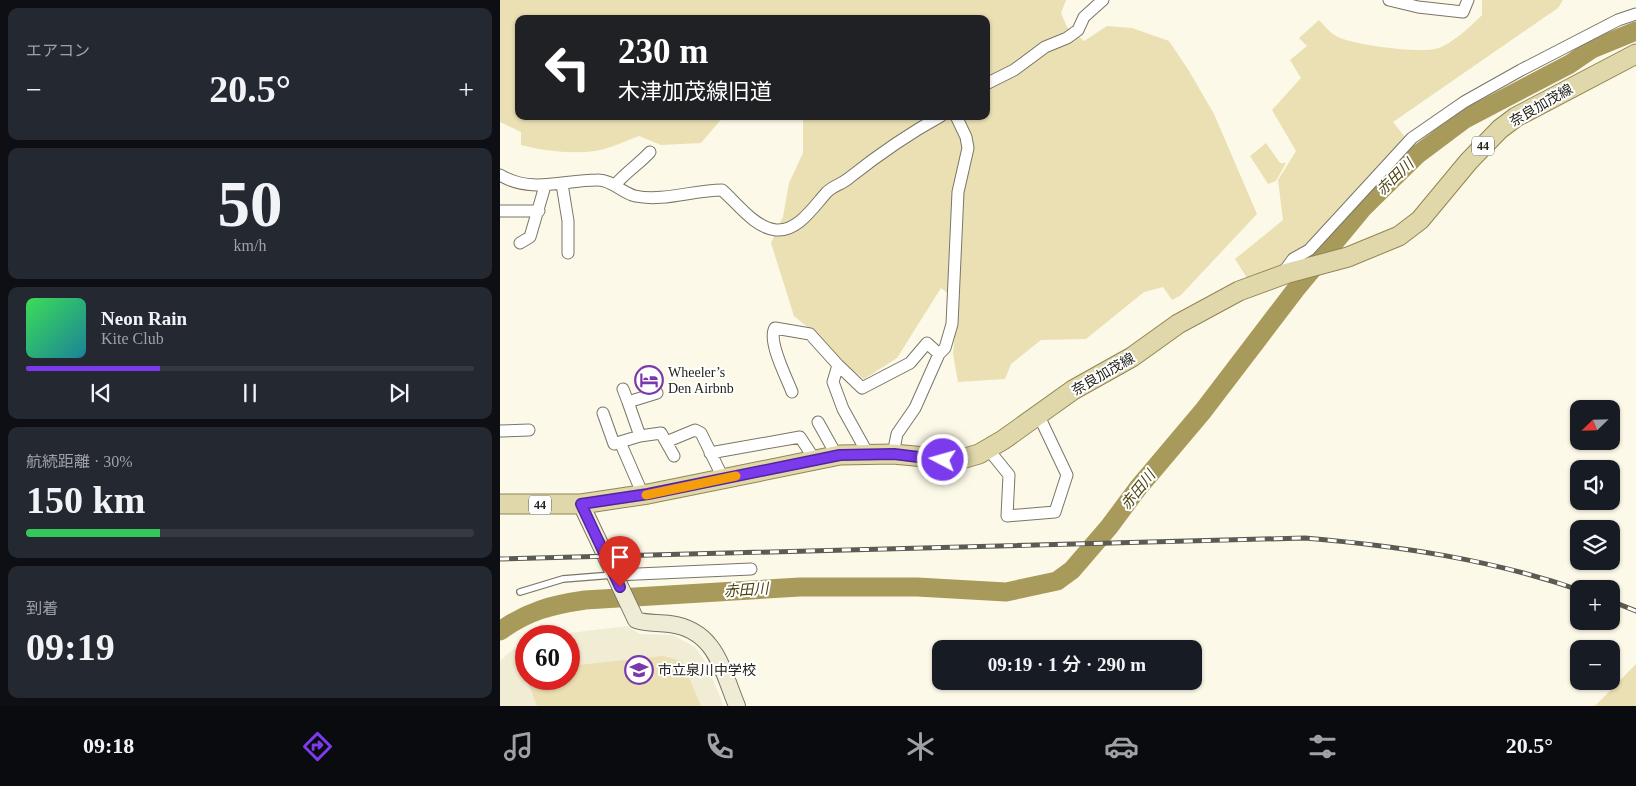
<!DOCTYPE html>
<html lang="ja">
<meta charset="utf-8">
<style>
:root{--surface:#171b24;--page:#242831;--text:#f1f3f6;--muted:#9ea1a6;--line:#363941;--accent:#7c3aed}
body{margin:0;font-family:"Times New Roman","Noto Sans JP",serif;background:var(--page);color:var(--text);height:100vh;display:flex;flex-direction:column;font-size:19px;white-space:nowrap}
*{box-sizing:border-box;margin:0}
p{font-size:16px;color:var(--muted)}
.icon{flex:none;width:28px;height:28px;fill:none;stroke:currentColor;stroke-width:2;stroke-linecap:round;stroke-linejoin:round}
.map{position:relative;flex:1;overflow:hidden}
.drawer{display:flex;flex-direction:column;gap:8px;padding:8px;background:#0d0f14;width:500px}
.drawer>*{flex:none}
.hud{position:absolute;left:15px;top:15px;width:475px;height:105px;border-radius:10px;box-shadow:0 1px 4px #0004;background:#202124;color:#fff;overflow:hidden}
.needle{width:32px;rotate:247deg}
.fabs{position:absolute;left:1070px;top:400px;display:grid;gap:10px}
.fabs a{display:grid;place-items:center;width:50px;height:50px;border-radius:10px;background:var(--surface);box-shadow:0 1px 4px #0004;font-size:25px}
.speed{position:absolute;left:15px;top:625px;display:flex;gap:10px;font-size:25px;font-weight:700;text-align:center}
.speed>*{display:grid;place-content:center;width:65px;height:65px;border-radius:50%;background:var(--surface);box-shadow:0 1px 4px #0004;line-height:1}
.speed .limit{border:8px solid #d22;background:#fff;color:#111}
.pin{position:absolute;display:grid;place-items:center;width:42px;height:42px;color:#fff;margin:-51px -21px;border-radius:50% 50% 50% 0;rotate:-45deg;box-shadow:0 0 5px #0007}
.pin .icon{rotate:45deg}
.me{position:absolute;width:55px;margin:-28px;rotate:276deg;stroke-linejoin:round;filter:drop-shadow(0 0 4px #0008)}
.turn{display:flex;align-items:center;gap:18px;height:105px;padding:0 20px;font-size:22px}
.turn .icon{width:65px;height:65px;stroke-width:2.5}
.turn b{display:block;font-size:35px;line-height:42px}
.big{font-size:38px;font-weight:600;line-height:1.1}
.drawer .tile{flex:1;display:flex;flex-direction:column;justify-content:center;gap:8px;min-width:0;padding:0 18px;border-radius:10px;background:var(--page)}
.drawer .dial{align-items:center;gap:0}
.dial b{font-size:65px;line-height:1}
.song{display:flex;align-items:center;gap:15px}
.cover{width:60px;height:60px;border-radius:8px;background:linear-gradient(135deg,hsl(130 70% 55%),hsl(190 70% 35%))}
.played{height:5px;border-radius:2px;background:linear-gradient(90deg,var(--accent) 30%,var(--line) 30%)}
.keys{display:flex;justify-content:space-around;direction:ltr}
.heat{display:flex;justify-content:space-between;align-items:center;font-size:28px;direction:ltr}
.charge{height:8px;border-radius:4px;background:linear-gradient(90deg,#34c759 30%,var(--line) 0)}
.trip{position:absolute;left:432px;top:640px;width:270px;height:50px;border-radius:10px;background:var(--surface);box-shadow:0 1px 4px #0004;font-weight:600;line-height:50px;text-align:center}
.dock{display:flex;height:80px;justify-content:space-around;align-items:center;background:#090b0e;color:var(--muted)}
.dock .icon{width:35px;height:35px}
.dock .current{color:var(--accent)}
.dock b{font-size:22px;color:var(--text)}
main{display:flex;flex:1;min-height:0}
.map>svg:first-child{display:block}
.built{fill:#f1edd4}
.green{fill:#eae0b3}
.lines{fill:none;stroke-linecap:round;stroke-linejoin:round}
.river{stroke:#a89a5a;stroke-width:19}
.lane-casing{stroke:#797667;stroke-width:8}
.street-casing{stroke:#797667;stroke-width:13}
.secondary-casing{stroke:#797667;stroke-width:18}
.primary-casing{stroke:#918653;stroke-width:21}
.lane{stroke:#fff;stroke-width:5.5}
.street{stroke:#fff;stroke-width:11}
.secondary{stroke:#f0ebd4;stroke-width:16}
.primary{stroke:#e0d7aa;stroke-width:19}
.rail-casing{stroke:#5d5b51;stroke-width:5}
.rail{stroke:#fff;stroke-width:3;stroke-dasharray:9;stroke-linecap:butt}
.route-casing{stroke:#51269a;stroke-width:12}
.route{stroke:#7c3aed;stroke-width:9}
.slow{stroke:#f59e0b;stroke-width:9}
.labels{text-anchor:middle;stroke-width:4;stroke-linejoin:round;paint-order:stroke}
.shield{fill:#fff;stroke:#666560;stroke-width:1}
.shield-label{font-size:12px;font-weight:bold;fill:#24231c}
.street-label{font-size:14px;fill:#24231c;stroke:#fff}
.poi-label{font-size:14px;fill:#24231c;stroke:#fff;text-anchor:start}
.water-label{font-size:15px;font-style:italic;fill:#4f4512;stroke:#fff}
</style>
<main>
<section class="drawer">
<div class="tile"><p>エアコン</p>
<div class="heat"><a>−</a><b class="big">20.5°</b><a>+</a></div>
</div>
<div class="tile dial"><b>50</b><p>km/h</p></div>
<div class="tile">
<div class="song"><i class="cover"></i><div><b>Neon Rain</b><p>Kite Club</p></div></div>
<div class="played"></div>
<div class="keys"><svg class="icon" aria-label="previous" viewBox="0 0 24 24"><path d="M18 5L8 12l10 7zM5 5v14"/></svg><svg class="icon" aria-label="pause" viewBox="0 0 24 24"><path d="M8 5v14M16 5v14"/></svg><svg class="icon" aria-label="next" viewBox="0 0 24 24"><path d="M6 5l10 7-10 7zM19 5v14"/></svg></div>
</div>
<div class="tile"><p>航続距離 · 30%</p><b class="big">150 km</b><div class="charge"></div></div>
<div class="tile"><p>到着</p><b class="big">09:19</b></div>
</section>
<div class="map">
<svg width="1136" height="706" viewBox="0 0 1136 706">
<rect width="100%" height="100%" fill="#fdf9e8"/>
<!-- built -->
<path class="built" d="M127 626 140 634 173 635 195 647 205 661 224 706H0V661L20 643 26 640V679H69V636H34L41 633 61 634Z"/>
<!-- green -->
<path class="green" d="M0 0H566L561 13 567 27 572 32 486 81V19H19V116H224L201 143 161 145 139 136C125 141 109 149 95 151 71 154 44 151 21 145V132L0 122Z
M982 0H1063L1058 8 893 122 909 142 801 260 747 278 735 259 783 220 778 180 796 151 772 110 801 78 790 60 807 46 799 38 819 20C824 25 829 32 836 36 851 45 918 53 935 49 950 46 971 26 982 15Z
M607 26 632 28 669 41 689 71 714 114 757 214 681 295 672 300 663 287 644 292 586 339 541 340 511 364 505 379 458 382 453 354 458 301 441 288 397 358 364 379 336 358 311 330 294 316 271 243 276 232 376 160 446 116H486V86L577 35 584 41Z
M303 116H436L299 219 278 227 283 217 289 183 303 153Z
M766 143 780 163H786L776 181 768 184 750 156Z
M163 656 182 661 201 706H37L27 680 69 679V666Z
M1136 664V706H1093L1096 705Z"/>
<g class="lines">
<!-- river -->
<path class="river" d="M0 631C28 611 51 605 85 600L300 587H417L506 592 557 581 572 570 609 527 638 488 703 411 796 289 863 208 917 155 965 119 1070 64 1092 49 1136 31"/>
<defs>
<path id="lane" d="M20 592 63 579 113 575"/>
<path id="street" d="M889 0 918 7 963 12 968 0
M486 84 514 70 545 47 567 38 578 30 584 17 603 0
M0 175C31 194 63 180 97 180 111 179 122 193 135 196 163 202 194 190 222 190 237 203 255 228 276 230 298 232 314 206 327 192 333 186 342 184 349 178 378 155 408 134 441 116
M62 184 68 221V253
M115 185C126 172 139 164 150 152
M0 211H39
M20 243 30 237 45 186
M782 274 793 259 809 250 912 138 964 102 1021 70 1118 20 1136 14
M338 365 333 382 343 409 368 454
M123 389 128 402
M292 392C287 378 267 341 275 328L310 334 338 365 362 388 410 363 427 343 439 354
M103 413 114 444 120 442
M318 422 337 456
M0 431 29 430
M140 436 161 433 174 456
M166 442 195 430 201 433 223 478
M488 449 509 475 507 516 555 512 567 475 538 414
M210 453 300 437 315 460
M393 454 397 434 415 408 439 354 445 348 452 324 458 192 468 148 466 137 456 116
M143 495 120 442 140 436 128 402 157 393
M115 575 251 569"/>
<path id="secondary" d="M81 504 136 620C148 624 158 622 170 624 216 630 222 670 237 706"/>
<path id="primary" d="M0 504H81L148 494 340 455 393 454 458 460 479 454 503 440 573 390 632 357 678 324 739 291 788 273 848 257 899 236 920 220 969 161 1000 129 1016 117 1136 54"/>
</defs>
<!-- lane casing -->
<use href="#lane" class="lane-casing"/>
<!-- street casing -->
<use href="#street" class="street-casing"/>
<!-- secondary casing -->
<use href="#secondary" class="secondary-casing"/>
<!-- primary casing -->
<use href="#primary" class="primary-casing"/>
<!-- lane -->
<use href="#lane" class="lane"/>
<!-- street -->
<use href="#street" class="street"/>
<!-- secondary -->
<use href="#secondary" class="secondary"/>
<!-- primary -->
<use href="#primary" class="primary"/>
<defs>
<path id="rail" d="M0 559 805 538C898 546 990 559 1079 590
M1111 601 1136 611"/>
</defs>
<!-- rail casing -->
<use href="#rail" class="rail-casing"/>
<!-- rail -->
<use href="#rail" class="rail"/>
</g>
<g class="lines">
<defs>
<path id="route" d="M120 587 81 504 148 494 340 455 394 454 443 460"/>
</defs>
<!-- route casing -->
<use href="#route" class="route-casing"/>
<!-- route -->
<use href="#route" class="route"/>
<!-- slow -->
<path class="slow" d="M146 495 236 476"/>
</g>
<!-- icons -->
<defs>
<symbol id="hotel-ring" viewBox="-11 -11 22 22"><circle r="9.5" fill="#fff" stroke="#7b38ac" stroke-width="1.5"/><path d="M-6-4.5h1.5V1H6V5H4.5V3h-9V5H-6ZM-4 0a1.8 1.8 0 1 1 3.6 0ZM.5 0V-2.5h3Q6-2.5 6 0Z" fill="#7b38ac"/></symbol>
<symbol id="school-ring" viewBox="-11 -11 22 22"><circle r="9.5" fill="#fff" stroke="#7b38ac" stroke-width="1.5"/><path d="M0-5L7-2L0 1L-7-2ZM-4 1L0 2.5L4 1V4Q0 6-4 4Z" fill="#7b38ac"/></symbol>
</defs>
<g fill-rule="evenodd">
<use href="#hotel-ring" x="133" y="364" width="32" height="32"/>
<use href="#school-ring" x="123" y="654" width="32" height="32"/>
</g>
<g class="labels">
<!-- shield labels -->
<g class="shield">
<rect x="972" y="136.5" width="22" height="19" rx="4"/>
<rect x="29" y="495.5" width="22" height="19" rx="4"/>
</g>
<g class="shield-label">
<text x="983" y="150">44</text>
<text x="40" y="509">44</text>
</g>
<!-- street labels -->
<g class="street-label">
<text transform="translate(1041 105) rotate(-30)" y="5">奈良加茂線</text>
<text transform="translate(603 374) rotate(-30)" y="5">奈良加茂線</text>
</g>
<!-- poi labels -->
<g class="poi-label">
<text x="168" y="377">Wheeler’s<tspan x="168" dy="16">Den Airbnb</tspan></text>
<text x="158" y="675">市立泉川中学校</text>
</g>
<!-- water labels -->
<g class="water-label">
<text transform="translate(895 177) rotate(-44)" y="5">赤田川</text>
<text transform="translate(638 490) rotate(-51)" y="5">赤田川</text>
<text transform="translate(246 590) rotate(-4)" y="5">赤田川</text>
</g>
</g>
</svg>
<div class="fabs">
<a><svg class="needle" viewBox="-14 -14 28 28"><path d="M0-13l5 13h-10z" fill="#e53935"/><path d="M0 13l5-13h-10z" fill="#9ea1a6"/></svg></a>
<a><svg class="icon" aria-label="sound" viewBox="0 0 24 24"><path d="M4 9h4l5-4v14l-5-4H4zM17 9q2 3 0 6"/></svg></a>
<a><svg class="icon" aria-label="layers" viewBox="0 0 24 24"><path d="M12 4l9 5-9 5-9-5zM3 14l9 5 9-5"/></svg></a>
<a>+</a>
<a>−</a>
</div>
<div class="speed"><div class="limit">60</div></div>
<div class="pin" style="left:120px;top:587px;background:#d93025"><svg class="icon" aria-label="arrive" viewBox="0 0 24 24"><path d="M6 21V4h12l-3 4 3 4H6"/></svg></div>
<svg class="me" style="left:443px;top:460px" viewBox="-20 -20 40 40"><circle r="17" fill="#7c3aed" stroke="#fff" stroke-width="3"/><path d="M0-11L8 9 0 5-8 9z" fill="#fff"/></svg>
<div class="trip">09:19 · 1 分 · 290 m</div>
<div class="hud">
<div class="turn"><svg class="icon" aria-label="left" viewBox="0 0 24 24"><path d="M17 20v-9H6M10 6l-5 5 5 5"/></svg><div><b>230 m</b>木津加茂線旧道</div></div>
</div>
</div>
</main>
<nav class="dock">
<b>09:18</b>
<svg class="icon current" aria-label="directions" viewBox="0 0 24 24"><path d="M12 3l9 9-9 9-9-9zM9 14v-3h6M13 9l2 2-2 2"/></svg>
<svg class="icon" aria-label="music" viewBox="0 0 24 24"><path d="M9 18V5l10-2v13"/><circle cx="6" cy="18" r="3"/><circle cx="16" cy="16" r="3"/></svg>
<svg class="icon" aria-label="phone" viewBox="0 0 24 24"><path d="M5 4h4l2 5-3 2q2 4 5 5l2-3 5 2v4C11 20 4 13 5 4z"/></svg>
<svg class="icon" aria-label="climate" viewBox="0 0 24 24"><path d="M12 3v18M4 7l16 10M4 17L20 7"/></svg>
<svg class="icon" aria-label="car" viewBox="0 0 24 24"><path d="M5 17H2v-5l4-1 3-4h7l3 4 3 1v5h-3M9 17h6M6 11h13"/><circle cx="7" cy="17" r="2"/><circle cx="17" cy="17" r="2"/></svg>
<svg class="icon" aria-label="filters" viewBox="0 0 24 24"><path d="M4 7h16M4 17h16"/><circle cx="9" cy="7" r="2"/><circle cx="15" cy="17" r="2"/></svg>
<b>20.5°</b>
</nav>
